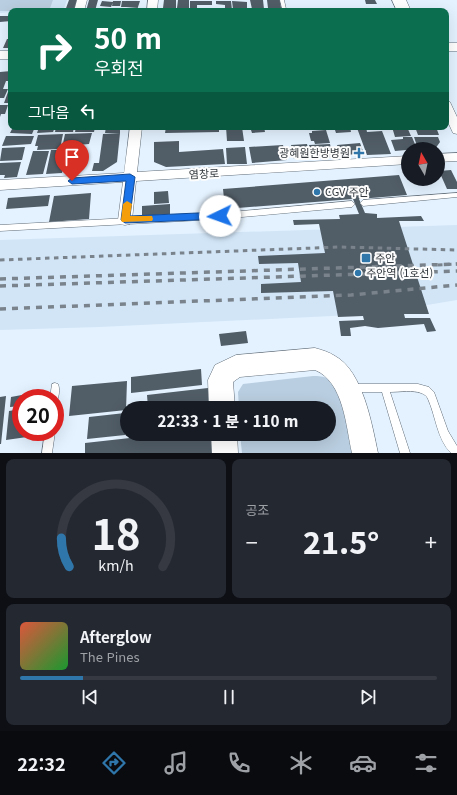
<!DOCTYPE html>
<html lang="ko">
<meta charset="utf-8">
<style>
:root{--surface:#171b24;--page:#242831;--text:#f1f3f6;--muted:#9ea1a6;--line:#363941;--accent:#2f77ab}
body{margin:0;font-family:Georgia,"Noto Sans KR",serif;background:var(--page);color:var(--text);height:100vh;display:flex;flex-direction:column;font-size:15px;white-space:nowrap}
*{box-sizing:border-box;margin:0}
p{font-size:13px;color:var(--muted)}
.icon{flex:none;width:22px;height:22px;fill:none;stroke:currentColor;stroke-width:2;stroke-linecap:round;stroke-linejoin:round}
.map{position:relative;height:453px;overflow:hidden}
.side{display:flex;flex-direction:column;gap:6px;padding:6px;background:#0d0f14;flex:1}
.side>*{flex:none}
.guide{position:absolute;left:8px;top:8px;width:441px;height:122px;border-radius:8px;box-shadow:0 4px 16px #0002;background:#0b6e4f;color:#fff;overflow:hidden}
.needle{width:26px;rotate:351deg}
.buttons{position:absolute;left:401px;top:142px;display:grid;gap:8px}
.buttons a{display:grid;place-items:center;width:44px;height:44px;border-radius:50%;background:var(--surface);box-shadow:0 4px 16px #0002;font-size:20px}
.speed{position:absolute;left:12px;top:389px;display:flex;gap:8px;font-size:20px;font-weight:700;text-align:center}
.speed>*{display:grid;place-content:center;width:52px;height:52px;border-radius:50%;background:var(--surface);box-shadow:0 4px 16px #0002;line-height:1}
.speed .limit{border:6px solid #d22;background:#fff;color:#111}
.pin{position:absolute;display:grid;place-items:center;width:34px;height:34px;color:#fff;margin:-41px -17px;border-radius:50% 50% 50% 0;rotate:-45deg;box-shadow:0 0 4px #0007}
.pin .icon{rotate:45deg}
.me{position:absolute;width:44px;margin:-22px;rotate:267deg;stroke-linejoin:round;filter:drop-shadow(0 0 3px #0008)}
.turn{display:flex;align-items:center;gap:14px;height:84px;padding:0 20px;font-size:18px}
.turn .icon{width:52px;height:52px;stroke-width:2.5}
.turn b{display:block;font-size:28px;line-height:34px}
.then{display:flex;align-items:center;height:38px;padding:0 20px;background:#0003;gap:8px;font-size:15px}
.big{font-size:30px;font-weight:800;line-height:1.1}
.side .widget{flex:1;display:flex;flex-direction:column;justify-content:center;gap:6px;min-width:0;padding:0 14px;border-radius:8px;background:var(--page)}
.side .dial{align-items:center;gap:0}
.dial svg{height:104px;overflow:visible;fill:none;stroke:var(--line);stroke-width:7;stroke-linecap:round;text-anchor:middle}
.dial text{fill:var(--text);stroke:none}
.song{display:flex;align-items:center;gap:12px}
.cover{width:48px;height:48px;border-radius:6px;background:linear-gradient(135deg,hsl(10 70% 55%),hsl(130 70% 35%))}
.played{height:4px;border-radius:2px;background:linear-gradient(90deg,var(--accent) 15%,var(--line) 15%)}
.keys{display:flex;justify-content:space-around;direction:ltr}
.heat{display:flex;justify-content:space-between;align-items:center;font-size:22px;direction:ltr}
.side .tiles{flex:1;display:grid;gap:6px;grid-template-columns:1fr 1fr}
.widget:last-child{grid-column:span 2}
.trip{position:absolute;left:120px;top:401px;width:216px;height:40px;border-radius:20px;background:var(--surface);box-shadow:0 4px 16px #0002;font-weight:800;line-height:40px;text-align:center}
.dock{display:flex;height:64px;justify-content:space-around;align-items:center;background:#090b0e;color:var(--muted)}
.dock .icon{width:28px;height:28px}
.dock .selected{color:var(--accent)}
.dock b{font-size:18px;color:var(--text)}
.map>svg:first-child{display:block}
.built{fill:#d1e5f7}
.green{fill:#b9cee0}
.building{fill:#515d67}
.lines{fill:none;stroke-linecap:round;stroke-linejoin:round}
.lane-casing{stroke:#606c77;stroke-width:1}
.street-casing{stroke:#606c77;stroke-width:1}
.secondary-casing{stroke:#606c77;stroke-width:1}
.lane{fill:#fff;fill-rule:evenodd}
.street{fill:#fff;fill-rule:evenodd}
.secondary{fill:#fff;fill-rule:evenodd}
.rail-far1{stroke:#7a838b;stroke-width:3;stroke-dasharray:4.5 4.5;stroke-linecap:butt}
.rail{stroke:#7a838b;stroke-width:3.5;stroke-dasharray:6 6;stroke-linecap:butt}
.route{fill:#1a73e8;stroke:#114b97}
.slow{fill:#f59e0b}
.poi-dot{fill:#2f77ab;stroke:#fdfdfd;stroke-width:1.5}
.labels{text-anchor:middle;stroke-width:4;stroke-linejoin:round;paint-order:stroke}
.poi-label{font-size:11px;fill:#31373c;stroke:#fdfdfd;text-anchor:start}
.street-label{font-size:11px;fill:#31373c;stroke:#fdfdfd}
</style>
<div class="map">
<svg width="457" height="453" viewBox="0 0 457 453">
<rect width="100%" height="100%" fill="#e4f2ff"/>
<!-- built -->
<path class="built" d="M0 0H67L63 11H11V12L0 13Z
M457 225V300L373 314 99 327 0 330V240Z"/>
<!-- green -->
<path class="green" d="M0 0H53L49 11H0Z
M313 376C318 376 324 376 328 379 344 390 349 434 353 453H242L240 434H329V408H239L238 392 243 384Z"/>
<!-- building -->
<path class="building" d="M69 0H79L75 11H65Z
M89 0H98L95 11H86Z
M164 0H176V8H163Z
M178 0H189V8H177Z
M250 0H263L264 9H252Z
M267 0H280L281 8H268Z
M365 0H375L377 4H366Z
M102 1 113 2 111 7 100 6Z
M113 1H121L120 6H112Z
M122 1H140L138 7H121Z
M190 1H212V5H197V8H190Z
M216 1H231L232 10H225V5L216 4Z
M232 1 247 2V9H233Z
M138 7 137 11H125L126 8Z
M0 16H11V21L0 22Z
M7 39H11V48H3Z
M11 71V81H6L3 89H8L4 98H0V72Z
M8 92H11V103H4Z
M0 105H8L5 114H1L0 117Z
M13 127H35L32 134 10 133Z
M39 127H55L53 132 37 133Z
M56 127H74L73 132H55Z
M76 127H95L94 132H75Z
M106 127H120V133H105Z
M166 127H219V132L165 133Z
M226 127H242L244 141H227Z
M250 127H264L265 132 252 133Z
M334 127H350L351 132 336 133Z
M366 127 367 132 382 131 391 154 367 155 357 128Z
M392 127H407L411 136 395 137Z
M415 127H436L439 135H418Z
M326 130 330 143 315 144 314 141H311L309 133H312V131Z
M92 133 89 144 78 145 77 147 62 148 65 134Z
M120 133 117 162 103 171H92L94 163H99L103 134Z
M63 134 60 149 37 150 38 146H35L38 135Z
M6 136H34L31 144 2 146Z
M403 137H412L417 149 395 151 391 140 403 139Z
M414 137H438L440 142 435 149H418Z
M179 141V152L223 149 225 164 166 167 154 162V142Z
M360 143 364 154 340 155 337 145Z
M307 144 310 158 294 159 291 145Z
M330 144 333 157 312 158 309 145Z
M283 145 287 160 252 163 249 147Z
M25 147 22 160 0 161 2 148Z
M245 147 247 164H227L226 148Z
M69 149H84L80 172 64 173Z
M51 150H66L62 173 46 174Z
M33 151H49L43 174 26 175Z
M21 162 17 177 4 178 5 175H0V163Z
M451 170 457 182V189H447L439 171Z
M399 175 407 195 359 199 365 213 377 214V218L421 216 424 221H399L429 314H404L405 318H430L436 331 427 332 424 324 378 328 365 326 350 328 351 336H341L339 321 364 320 363 316 338 317 333 291 261 293V284L301 282 298 263 259 264 258 256 325 253 319 224 294 225 293 220 340 219 339 215 359 214 353 199 225 209 223 189Z
M168 191 169 203 154 204V192Z
M91 193 89 219 49 222 54 196Z
M50 195 48 206 6 209 8 198Z
M170 204V214L142 216V206Z
M246 331 248 343 221 346 219 334Z
M201 369 202 385 131 393V377Z
M127 381 126 410 69 416 72 386Z
M208 388 210 408H148L147 395Z
M45 392 44 398H29V394Z
M27 394V398H21V406L10 407 11 397Z
M6 396 1 444H0V397Z
M21 409V432H41V435L6 440 9 411Z
M125 413V435L87 439 89 417Z
M148 434H212L214 453H85V443L148 436Z"/>
<g class="lines">
<defs>
<path id="lane" d="M280 0H284L286 9 282 8Z
M457 193V197L363 206 360 203 363 200Z
M352 201 355 204 352 207 220 219 0 231V225L220 213Z
M55 383 58 384C60 389 59 396 57 401L55 402V398H50L52 384Z
M351 384H418L429 387 434 392 448 431 457 446V453H451C437 439 436 417 428 399 427 396 424 394 421 393 413 390 400 392 390 392L410 453H400L382 392H351L348 391 347 388 348 385Z
M45 432H55L52 453H42Z"/>
<path id="street" d="M77 0H87L84 11H74Z
M148 0H158L157 11H147Z
M446 101 450 102 457 117V134L453 133 446 118Z
M130 127H142L137 172 408 156V164L136 181 132 220 130 224 125 225 120 224 118 220 123 182 0 190V180L124 173Z
M457 153V161L438 162V154Z"/>
<path id="secondary" d="M392 0H406L411 11H397Z
M446 43H457V51H446Z
M0 51H11V59H0Z
M315 348C322 350 329 352 335 356 363 371 372 425 378 453H352C346 427 344 382 315 370L240 377 233 382 235 408H209L208 380 215 365 236 355Z
M211 434H237L238 453H212Z"/>
</defs>
<!-- lane casing -->
<use href="#lane" class="lane-casing"/>
<!-- street casing -->
<use href="#street" class="street-casing"/>
<!-- secondary casing -->
<use href="#secondary" class="secondary-casing"/>
<!-- lane -->
<use href="#lane" class="lane"/>
<!-- street -->
<use href="#street" class="street"/>
<!-- secondary -->
<use href="#secondary" class="secondary"/>
<!-- rail-far1 -->
<path class="rail-far1" d="M0 260 340 247 457 250
M438 265 457 264"/>
<!-- rail -->
<path class="rail" d="M0 279 457 264
M0 286 457 271
M0 309 351 295 457 285"/>
</g>
<!-- route -->
<path class="route" d="M130 174 135 177 130 216 220 212 224 216 220 219 125 223 121 220 126 181 72 184 68 181 72 178Z"/>
<!-- slow -->
<path class="slow" d="M127 201 132 204 130 216H152L153 219 152 221 122 222 121 220 123 204Z"/>
<!-- markers -->
<g class="poi-dot">
<path d="M357 147h4v4h4v4h-4v4h-4v-4h-4v-4h4z"/>
<circle cx="317" cy="192" r="4"/>
<rect x="361" y="253" width="10" height="10" rx="2"/>
<circle cx="358" cy="273" r="4"/>
</g>
<g class="labels">
<!-- poi labels -->
<g class="poi-label">
<text x="350" y="157" text-anchor="end">광혜원한방병원</text>
<text x="325" y="196">CGV 주안</text>
<text x="375" y="262">주안</text>
<text x="366" y="277">주안역 (1호선)</text>
</g>
<!-- street labels -->
<g class="street-label">
<text transform="translate(204 174) rotate(-3)" y="4">염창로</text>
</g>
</g>
</svg>
<div class="buttons">
<a><svg class="needle" viewBox="-14 -14 28 28"><path d="M0-13l5 13h-10z" fill="#e53935"/><path d="M0 13l5-13h-10z" fill="#9ea1a6"/></svg></a>
</div>
<div class="speed"><div class="limit">20</div></div>
<div class="pin" style="left:72px;top:181px;background:#d93025"><svg class="icon" aria-label="arrive" viewBox="0 0 24 24"><path d="M6 21V4h12l-3 4 3 4H6"/></svg></div>
<svg class="me" style="left:220px;top:216px" viewBox="-20 -20 40 40"><circle r="19" fill="#fff"/><path d="M0-13L10 11 0 6-10 11z" fill="#1a73e8"/></svg>
<div class="trip">22:33 · 1 분 · 110 m</div>
<div class="guide">
<div class="turn"><svg class="icon" aria-label="right" viewBox="0 0 24 24"><path d="M7 20v-9h11M14 6l5 5-5 5"/></svg><div><b>50 m</b>우회전</div></div>
<div class="then">그다음<svg class="icon" aria-label="left" viewBox="0 0 24 24"><path d="M17 20v-9H6M10 6l-5 5 5 5"/></svg></div>
</div>
</div>
<section class="side">
<div class="tiles">
<div class="widget dial"><svg viewBox="0 0 100 80">
<path d="M14 69A42 42 0 1 1 86 69"/>
<path d="M14 69A42 42 0 0 1 8 47" stroke="#2f77ab"/>
<text x="50" y="56" font-size="32" font-weight="700">18</text>
<text x="50" y="72" font-size="11">km/h</text>
</svg></div>
<div class="widget"><p>공조</p>
<div class="heat"><a>−</a><b class="big">21.5°</b><a>+</a></div>
</div>
<div class="widget">
<div class="song"><i class="cover"></i><div><b>Afterglow</b><p>The Pines</p></div></div>
<div class="played"></div>
<div class="keys"><svg class="icon" aria-label="previous" viewBox="0 0 24 24"><path d="M18 5L8 12l10 7zM5 5v14"/></svg><svg class="icon" aria-label="pause" viewBox="0 0 24 24"><path d="M8 5v14M16 5v14"/></svg><svg class="icon" aria-label="next" viewBox="0 0 24 24"><path d="M6 5l10 7-10 7zM19 5v14"/></svg></div>
</div>
</div>
</section>
<nav class="dock">
<b>22:32</b>
<svg class="icon selected" aria-label="directions" viewBox="0 0 24 24"><path d="M12 3l9 9-9 9-9-9zM9 14v-3h6M13 9l2 2-2 2"/></svg>
<svg class="icon" aria-label="music" viewBox="0 0 24 24"><path d="M9 18V5l10-2v13"/><circle cx="6" cy="18" r="3"/><circle cx="16" cy="16" r="3"/></svg>
<svg class="icon" aria-label="phone" viewBox="0 0 24 24"><path d="M5 4h4l2 5-3 2q2 4 5 5l2-3 5 2v4C11 20 4 13 5 4z"/></svg>
<svg class="icon" aria-label="climate" viewBox="0 0 24 24"><path d="M12 3v18M4 7l16 10M4 17L20 7"/></svg>
<svg class="icon" aria-label="car" viewBox="0 0 24 24"><path d="M5 17H2v-5l4-1 3-4h7l3 4 3 1v5h-3M9 17h6M6 11h13"/><circle cx="7" cy="17" r="2"/><circle cx="17" cy="17" r="2"/></svg>
<svg class="icon" aria-label="filters" viewBox="0 0 24 24"><path d="M4 7h16M4 17h16"/><circle cx="9" cy="7" r="2"/><circle cx="15" cy="17" r="2"/></svg>
</nav>
